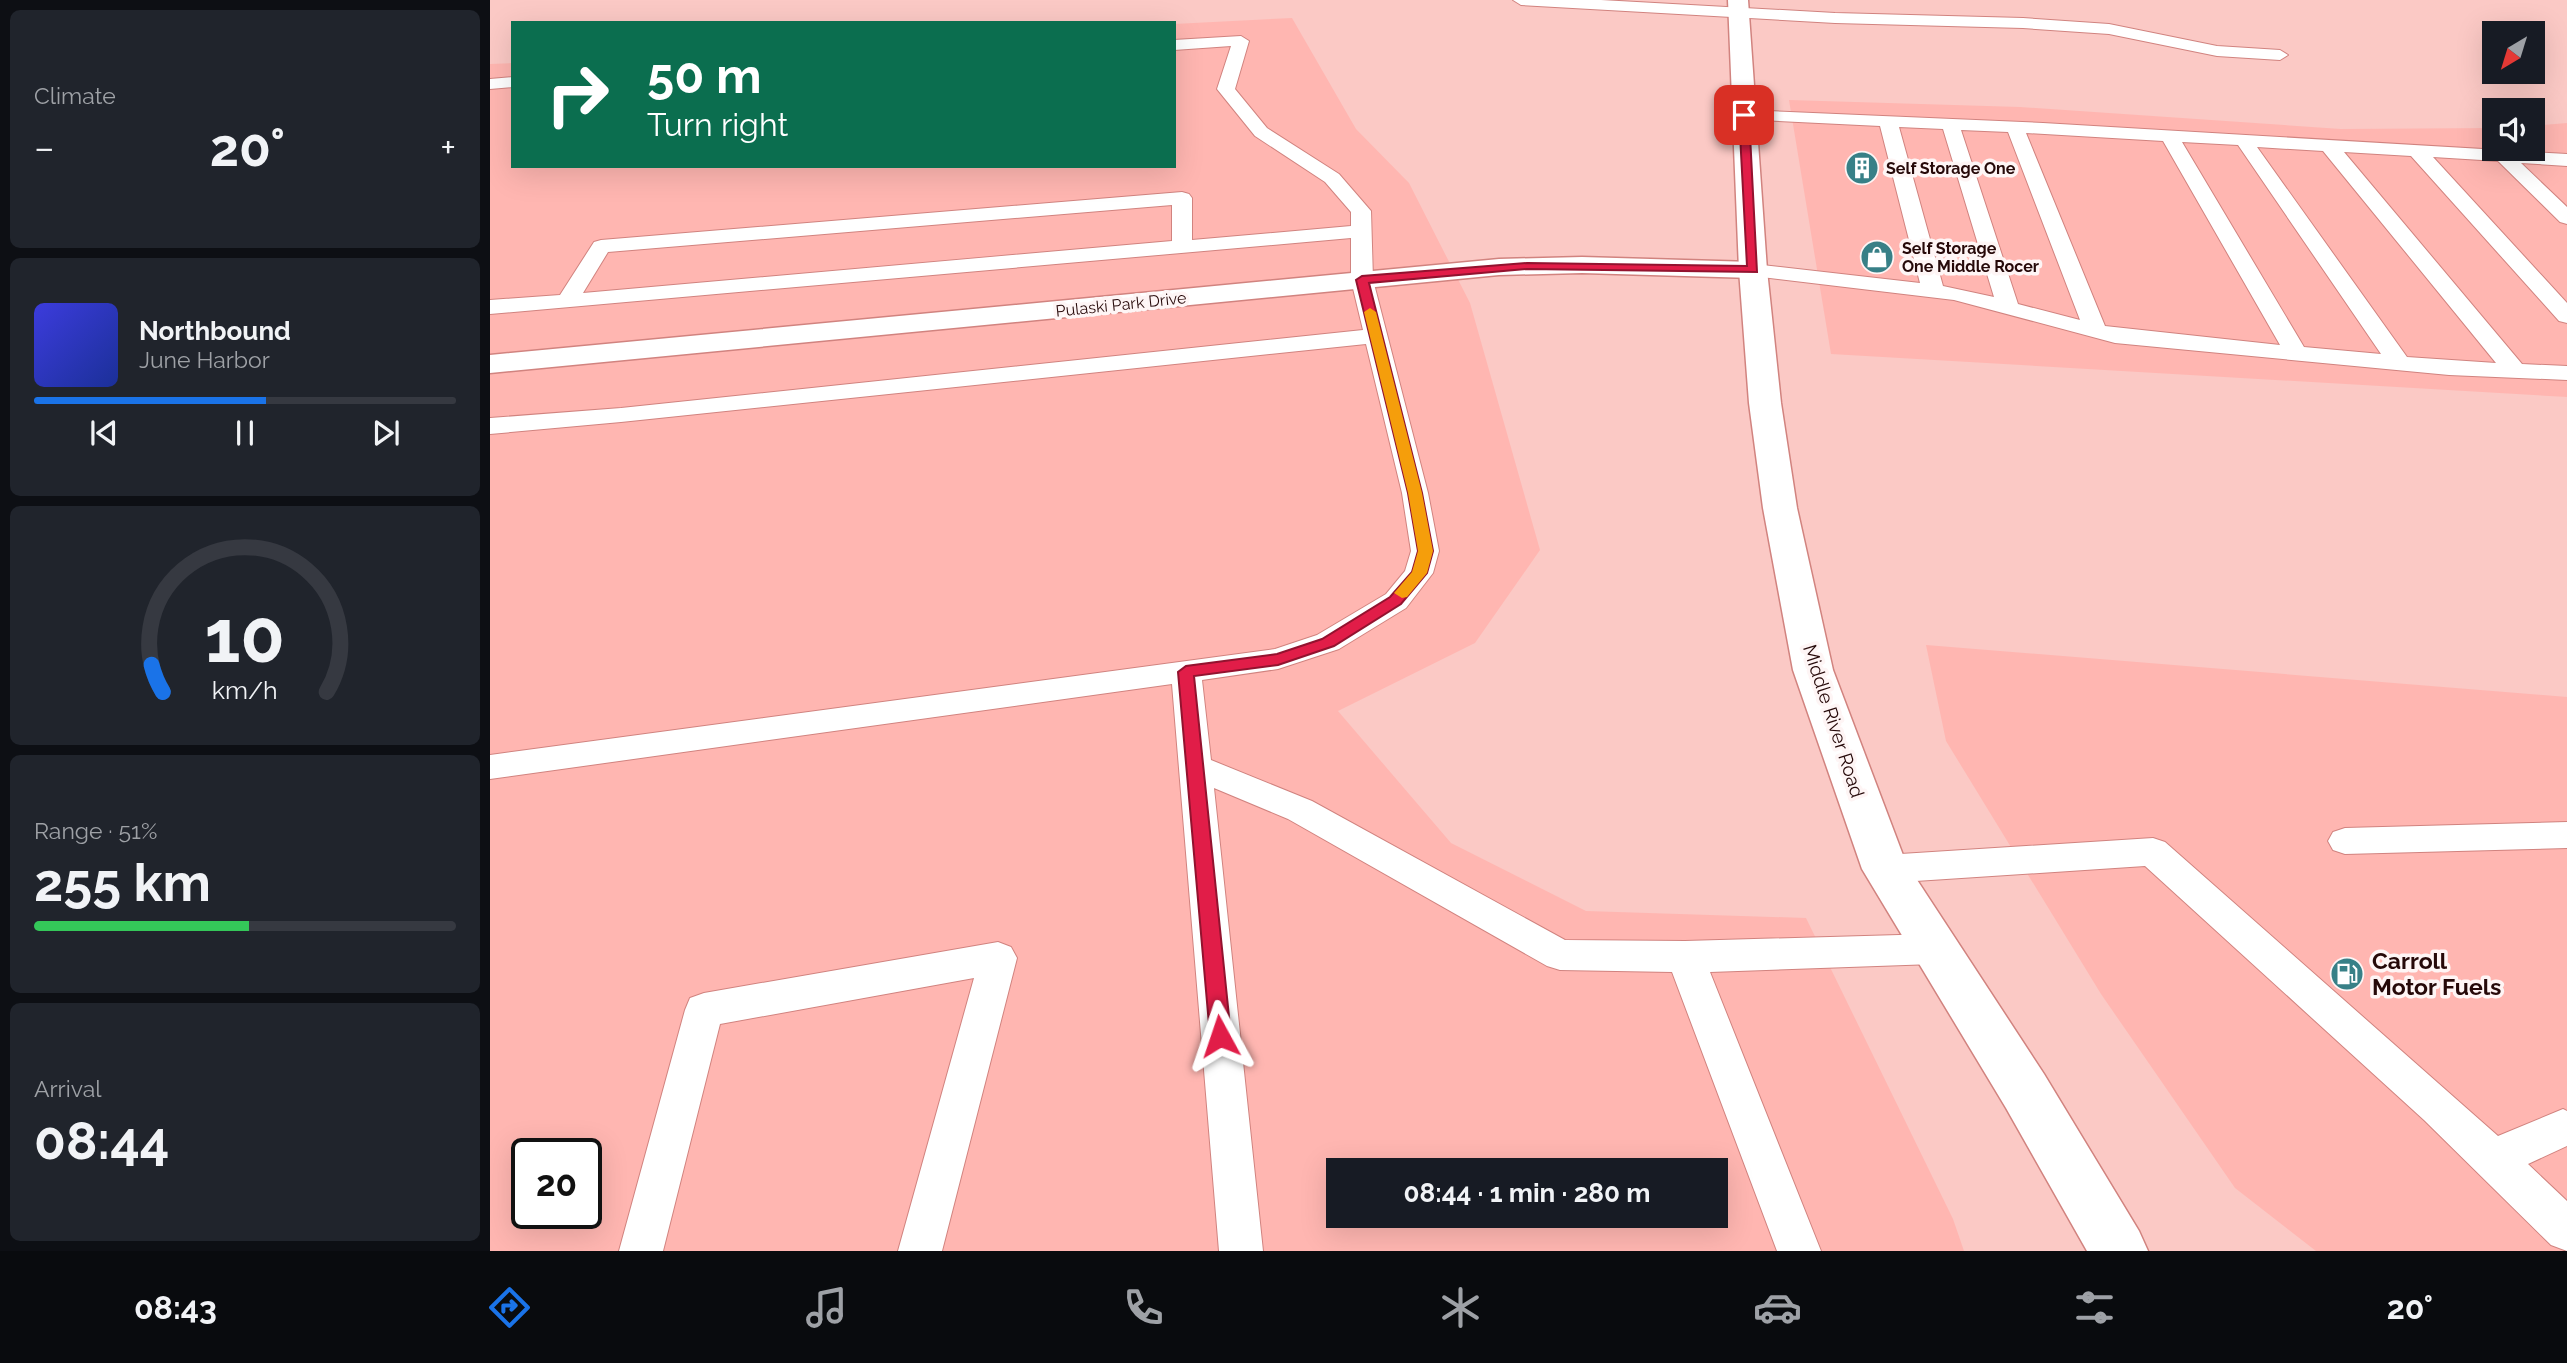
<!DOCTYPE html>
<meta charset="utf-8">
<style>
:root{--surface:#171b24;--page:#20242c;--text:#f1f3f6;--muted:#9ea1a6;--line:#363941;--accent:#1a73e8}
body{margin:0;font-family:Raleway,sans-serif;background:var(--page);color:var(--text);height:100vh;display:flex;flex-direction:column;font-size:26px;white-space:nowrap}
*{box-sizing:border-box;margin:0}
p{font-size:23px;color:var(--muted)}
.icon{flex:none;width:38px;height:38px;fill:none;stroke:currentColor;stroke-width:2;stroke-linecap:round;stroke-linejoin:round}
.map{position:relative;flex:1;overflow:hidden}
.details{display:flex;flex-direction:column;gap:10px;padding:10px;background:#0d0f14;width:490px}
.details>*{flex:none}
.top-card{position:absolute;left:21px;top:21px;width:665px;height:147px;border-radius:0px;box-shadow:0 7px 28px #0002;background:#0b6e4f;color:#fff;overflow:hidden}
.needle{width:46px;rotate:218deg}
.fabs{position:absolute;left:1992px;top:21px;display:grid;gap:14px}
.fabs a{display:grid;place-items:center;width:63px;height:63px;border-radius:0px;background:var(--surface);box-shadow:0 7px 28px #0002;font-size:35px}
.speed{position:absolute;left:21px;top:1138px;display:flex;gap:14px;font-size:35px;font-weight:700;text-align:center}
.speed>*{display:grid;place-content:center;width:91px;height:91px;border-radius:50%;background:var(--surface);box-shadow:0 7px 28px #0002;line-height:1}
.speed .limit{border:4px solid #111;border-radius:10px;background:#fff;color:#111}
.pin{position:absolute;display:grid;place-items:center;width:60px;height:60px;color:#fff;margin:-30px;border-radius:14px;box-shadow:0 4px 10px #0006}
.me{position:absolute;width:77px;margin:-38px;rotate:355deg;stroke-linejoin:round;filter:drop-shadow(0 0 5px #0008)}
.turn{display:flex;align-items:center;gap:24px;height:147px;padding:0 21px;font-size:32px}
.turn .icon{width:91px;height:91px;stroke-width:2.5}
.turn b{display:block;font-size:49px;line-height:60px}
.big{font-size:52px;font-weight:700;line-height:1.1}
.details .tile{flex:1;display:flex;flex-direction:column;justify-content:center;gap:10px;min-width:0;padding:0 24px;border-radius:10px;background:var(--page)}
.details .dial{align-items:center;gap:0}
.dial svg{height:182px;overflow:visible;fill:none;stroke:var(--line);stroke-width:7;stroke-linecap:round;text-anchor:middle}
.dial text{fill:var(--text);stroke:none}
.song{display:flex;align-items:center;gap:21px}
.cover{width:84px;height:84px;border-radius:10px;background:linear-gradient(135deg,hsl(240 70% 55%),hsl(230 70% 35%))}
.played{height:7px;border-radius:4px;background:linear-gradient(90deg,var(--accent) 55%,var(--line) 55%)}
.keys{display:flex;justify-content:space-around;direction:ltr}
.heat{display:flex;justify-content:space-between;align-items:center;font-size:38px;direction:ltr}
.charge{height:10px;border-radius:5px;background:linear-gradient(90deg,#34c759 51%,var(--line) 0)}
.trip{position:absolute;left:836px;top:1158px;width:402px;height:70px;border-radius:0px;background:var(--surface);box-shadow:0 7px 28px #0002;font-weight:700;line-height:70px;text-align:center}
.tab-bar{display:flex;height:112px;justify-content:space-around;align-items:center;background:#090b0e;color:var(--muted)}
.tab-bar .icon{width:49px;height:49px}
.tab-bar .on{color:var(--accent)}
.tab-bar b{font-size:32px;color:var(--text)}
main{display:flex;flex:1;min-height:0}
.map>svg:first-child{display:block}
.built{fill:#ffb6b1;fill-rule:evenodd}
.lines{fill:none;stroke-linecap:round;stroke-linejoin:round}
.service-casing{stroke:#d1837f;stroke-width:2}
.minor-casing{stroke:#d1837f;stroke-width:3}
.tertiary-casing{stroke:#d1837f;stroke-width:3}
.service{fill:#fff;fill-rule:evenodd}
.minor{fill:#fff;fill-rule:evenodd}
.tertiary{fill:#fff;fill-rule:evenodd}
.route{fill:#e11d48;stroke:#92132f;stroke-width:2}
.slow{fill:#f59e0b}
.labels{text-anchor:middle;stroke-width:7;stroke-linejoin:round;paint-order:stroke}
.far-poi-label{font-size:16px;font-weight:bold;fill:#260909;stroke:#fef5f5;text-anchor:start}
.far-street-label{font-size:16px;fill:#260909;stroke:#fef5f5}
.street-label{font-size:19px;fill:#260909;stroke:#fef5f5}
.near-poi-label{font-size:23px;font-weight:bold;fill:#260909;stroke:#fef5f5;text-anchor:start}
</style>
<main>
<section class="details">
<div class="tile"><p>Climate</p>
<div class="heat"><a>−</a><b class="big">20°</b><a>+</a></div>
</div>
<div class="tile">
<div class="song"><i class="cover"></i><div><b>Northbound</b><p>June Harbor</p></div></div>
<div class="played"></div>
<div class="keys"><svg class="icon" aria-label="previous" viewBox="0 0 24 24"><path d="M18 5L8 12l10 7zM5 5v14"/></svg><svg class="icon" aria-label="pause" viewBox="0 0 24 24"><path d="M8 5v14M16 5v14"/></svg><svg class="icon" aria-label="next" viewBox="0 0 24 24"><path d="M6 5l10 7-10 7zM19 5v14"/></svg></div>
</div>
<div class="tile dial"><svg viewBox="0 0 100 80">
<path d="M14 69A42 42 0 1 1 86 69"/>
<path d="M14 69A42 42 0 0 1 9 57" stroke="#1a73e8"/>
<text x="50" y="56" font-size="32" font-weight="700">10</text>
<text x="50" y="72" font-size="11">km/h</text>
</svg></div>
<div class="tile"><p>Range · 51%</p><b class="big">255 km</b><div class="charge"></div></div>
<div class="tile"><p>Arrival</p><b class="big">08:44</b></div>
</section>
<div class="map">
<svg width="2077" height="1251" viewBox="0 0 2077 1251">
<rect width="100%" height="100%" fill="#fbc9c5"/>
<!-- built -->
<path class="built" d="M802 18 866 129 919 183 980 303 1050 550 985 643 848 711 961 843 1096 911 1316 918 1463 1219 1474 1251H0V64L23 63V166H684V24ZM37 1153H96V1213H37ZM849 1171H1227V1216H849Z
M1299 100 1530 107 1851 129 2004 128V149H2042V126L2077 123V397L1341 354Z
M1436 645 2077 697V1251H1826L1745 1188 1611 994 1456 741Z"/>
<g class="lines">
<defs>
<path id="service" d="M1023 0H1111L1345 13 1533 18 1619 24 1727 46 1790 50 1798 55 1790 60 1727 56 1619 34 1533 28 1345 23 1031 5Z
M751 36 759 41 745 89 777 128 849 174 881 211 883 280 938 493 949 551 943 573 916 608 849 649 788 669 712 680 721 760 822 801 1075 940 1195 941 1444 934 1457 938 1463 949 1457 960 1444 964 1220 972 1331 1251H1287L1182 972 1070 970 1057 966 798 819 724 788 773 1251H729L682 684 0 779V755L785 649 827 635 896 594 915 571 921 551 912 493 876 344 131 422 0 434V418L131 408 873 330 861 280V238L0 314V300L70 295 104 242 111 240 692 192 699 194 702 198V240L861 226V212L835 182 765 136 727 89 741 46 684 50V40ZM682 205V241L93 293 118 252Z
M23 77V87L0 89V79Z
M1254 110 1553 123 2077 154V166L2031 163 2077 207V224L2070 222 2008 161 1943 157 2077 303V323L2069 321 1921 156 1854 152 2032 364 2077 366V380L1959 375 1625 343 1464 300 1255 275 1252 270 1255 265 1263 264 1430 283 1390 126 1248 119 1245 115ZM1409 127 1453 129 1504 297 1453 286ZM1471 130 1518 132 1590 320 1528 304ZM1536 133 1673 141 1790 345 1615 326ZM1692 142 1748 145 1891 354 1814 347ZM1767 147 1833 151 2006 363 1917 357Z
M2077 822V848L1855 854 1843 850 1838 841 1843 832 1855 828Z
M1663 838 1675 842 2008 1136 2073 1109 2077 1111V1146L2038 1164 2077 1201V1251L2061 1245 1934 1120 1655 866 1395 883 1382 879 1377 869 1382 859 1395 855Z
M508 942 521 947 527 958 452 1251H408L484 978 230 1024 173 1251H129L195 1010 200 998 214 993Z"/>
<path id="minor" d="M1092 257 1263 262 1273 264 1277 270 1273 276 1263 278 1092 273 1009 275 0 373V355L1009 259Z"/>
<path id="tertiary" d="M1238 0H1258L1277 270 1291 403 1307 508 1343 670 1416 863 1554 1074 1649 1231 1658 1251H1597L1516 1108 1372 869 1303 670 1273 508 1259 403 1249 270Z"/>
</defs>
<!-- service casing -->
<use href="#service" class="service-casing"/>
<!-- minor casing -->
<use href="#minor" class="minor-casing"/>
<!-- tertiary casing -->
<use href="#tertiary" class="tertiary-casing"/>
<!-- service -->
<use href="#service" class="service"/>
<!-- minor -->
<use href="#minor" class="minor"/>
<!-- tertiary -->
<use href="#tertiary" class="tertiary"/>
</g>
<!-- route -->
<path class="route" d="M1254 112 1259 115 1267 272 1037 269 879 283 932 493 943 551 937 573 911 604 844 646 788 665 704 676 741 1036 738 1042 730 1045 723 1042 720 1036 688 672 696 666 787 654 832 639 900 597 922 572 928 551 918 493 866 280 872 276 1037 263 1257 266 1249 115Z"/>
<!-- slow -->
<path class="slow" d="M880 308 886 312 932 493 943 551 937 573 917 597 912 598 904 593 922 572 928 551 918 493 874 312Z"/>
<!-- icons -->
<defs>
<symbol id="building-disc" viewBox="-11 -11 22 22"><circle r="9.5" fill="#388087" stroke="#fef5f5"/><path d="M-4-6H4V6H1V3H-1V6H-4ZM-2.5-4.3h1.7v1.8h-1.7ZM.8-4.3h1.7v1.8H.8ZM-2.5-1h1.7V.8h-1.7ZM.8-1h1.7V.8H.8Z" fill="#fff"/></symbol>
<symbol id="shop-disc" viewBox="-11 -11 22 22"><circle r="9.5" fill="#388087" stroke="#fef5f5"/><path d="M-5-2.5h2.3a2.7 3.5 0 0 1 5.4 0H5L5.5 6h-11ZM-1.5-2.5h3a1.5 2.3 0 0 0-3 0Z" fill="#fff"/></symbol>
<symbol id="fuel-disc" viewBox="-11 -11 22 22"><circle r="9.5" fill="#388087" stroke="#fef5f5"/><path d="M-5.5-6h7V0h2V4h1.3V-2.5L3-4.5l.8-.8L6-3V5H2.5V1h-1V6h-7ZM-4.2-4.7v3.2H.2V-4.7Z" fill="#fff"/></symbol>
</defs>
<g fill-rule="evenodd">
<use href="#building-disc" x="1353" y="149" width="38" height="38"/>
<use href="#shop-disc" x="1368" y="238" width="38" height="38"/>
<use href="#fuel-disc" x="1838" y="955" width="38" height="38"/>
</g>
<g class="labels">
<!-- far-poi labels -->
<g class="far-poi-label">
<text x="1396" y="174">Self Storage One</text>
<text x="1412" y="254">Self Storage<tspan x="1412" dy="18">One Middle Rocer</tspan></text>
</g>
<!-- far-street labels -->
<g class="far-street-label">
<text transform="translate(631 304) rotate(-6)" y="6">Pulaski Park Drive</text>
</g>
<!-- street labels -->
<g class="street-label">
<text transform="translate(1344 721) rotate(72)" y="7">Middle River Road</text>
</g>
<!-- near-poi labels -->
<g class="near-poi-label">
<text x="1882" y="969">Carroll<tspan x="1882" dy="26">Motor Fuels</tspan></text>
</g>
</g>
</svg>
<div class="fabs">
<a><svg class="needle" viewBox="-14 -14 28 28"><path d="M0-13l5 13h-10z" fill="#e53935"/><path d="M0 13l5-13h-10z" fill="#9ea1a6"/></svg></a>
<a><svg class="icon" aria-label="sound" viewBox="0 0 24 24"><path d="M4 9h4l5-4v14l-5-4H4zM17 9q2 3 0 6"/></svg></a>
</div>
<div class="speed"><div class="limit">20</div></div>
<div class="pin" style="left:1254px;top:115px;background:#d93025"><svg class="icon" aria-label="arrive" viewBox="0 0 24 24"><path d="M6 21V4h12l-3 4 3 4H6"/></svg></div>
<svg class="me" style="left:730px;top:1036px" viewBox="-20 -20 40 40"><path d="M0-17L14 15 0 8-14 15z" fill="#e11d48" stroke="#fff" stroke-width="4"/></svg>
<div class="trip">08:44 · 1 min · 280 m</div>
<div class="top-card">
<div class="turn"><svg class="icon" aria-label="right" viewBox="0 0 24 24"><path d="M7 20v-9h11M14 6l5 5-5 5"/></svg><div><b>50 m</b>Turn right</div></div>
</div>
</div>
</main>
<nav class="tab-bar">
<b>08:43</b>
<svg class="icon on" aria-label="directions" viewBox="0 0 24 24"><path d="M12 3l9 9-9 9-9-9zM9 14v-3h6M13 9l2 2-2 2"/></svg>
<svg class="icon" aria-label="music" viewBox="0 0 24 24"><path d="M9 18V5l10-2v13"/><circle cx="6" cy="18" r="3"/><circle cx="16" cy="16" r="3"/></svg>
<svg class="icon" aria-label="phone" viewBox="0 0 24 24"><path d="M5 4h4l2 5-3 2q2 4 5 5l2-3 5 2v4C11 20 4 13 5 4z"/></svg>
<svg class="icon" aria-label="climate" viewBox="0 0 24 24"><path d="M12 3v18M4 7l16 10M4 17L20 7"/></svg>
<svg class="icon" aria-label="car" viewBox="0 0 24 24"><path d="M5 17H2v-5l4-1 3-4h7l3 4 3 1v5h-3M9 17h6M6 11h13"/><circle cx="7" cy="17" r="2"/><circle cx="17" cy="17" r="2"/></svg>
<svg class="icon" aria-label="filters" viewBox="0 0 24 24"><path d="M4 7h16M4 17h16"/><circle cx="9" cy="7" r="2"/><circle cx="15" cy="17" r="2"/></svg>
<b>20°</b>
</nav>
